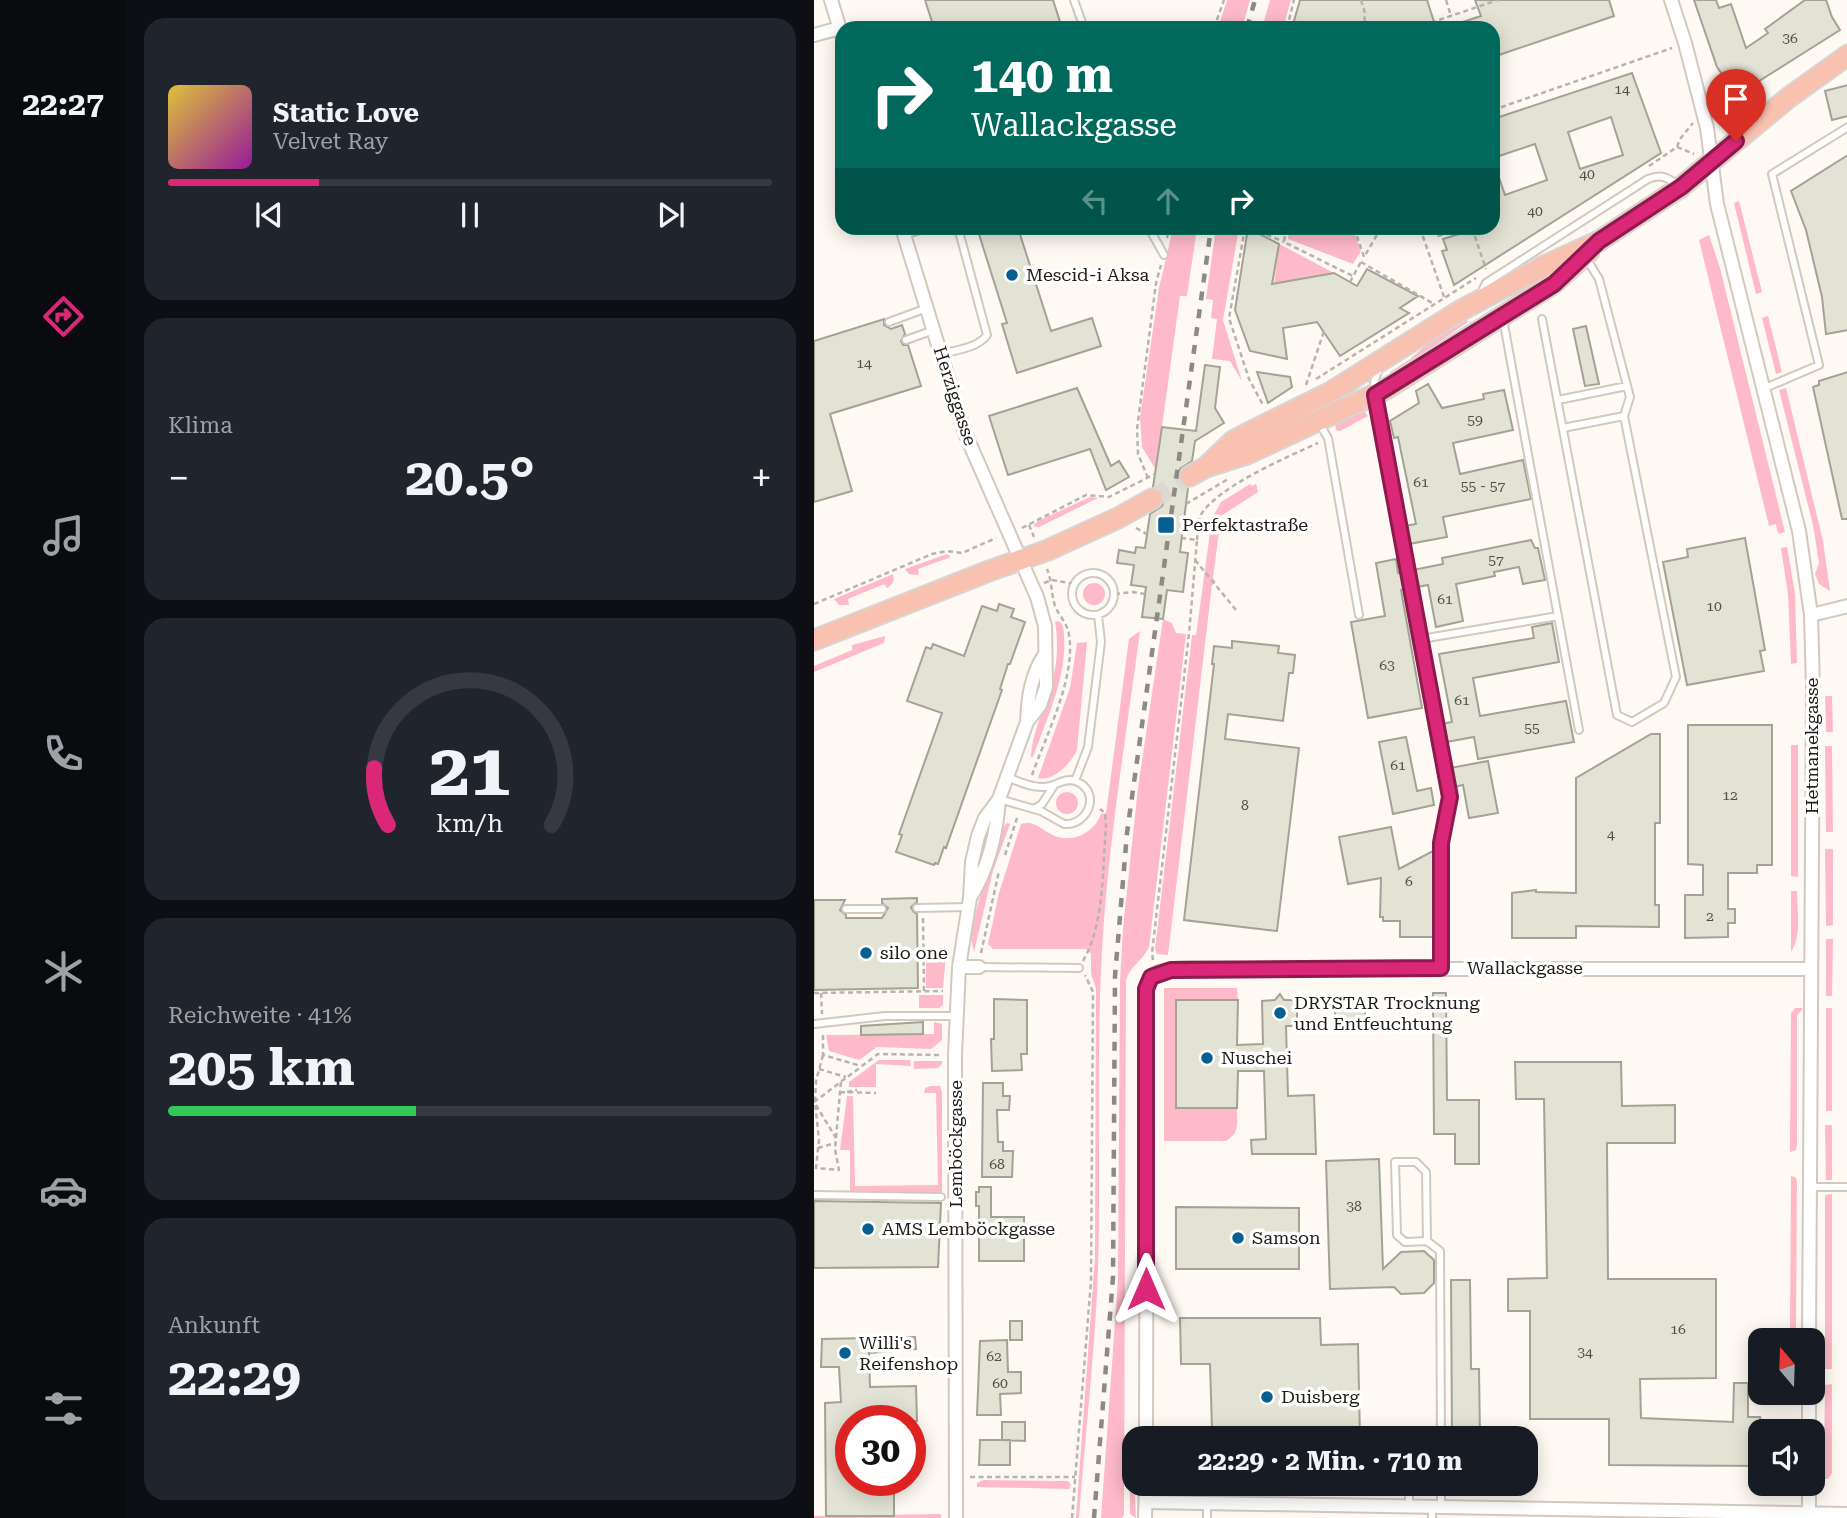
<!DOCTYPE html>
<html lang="de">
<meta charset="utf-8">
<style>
:root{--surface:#171b24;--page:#20242c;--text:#f1f3f6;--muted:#9ea1a6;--line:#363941;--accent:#db2777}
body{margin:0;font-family:"Roboto Serif",serif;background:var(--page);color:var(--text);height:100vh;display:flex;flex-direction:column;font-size:26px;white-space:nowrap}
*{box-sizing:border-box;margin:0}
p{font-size:23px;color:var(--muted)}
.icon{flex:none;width:38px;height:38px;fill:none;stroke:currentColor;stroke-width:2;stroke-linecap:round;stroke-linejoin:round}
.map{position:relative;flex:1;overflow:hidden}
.details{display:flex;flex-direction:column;gap:18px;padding:18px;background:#0d0f14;width:688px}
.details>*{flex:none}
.guide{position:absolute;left:21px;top:21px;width:665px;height:214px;border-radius:21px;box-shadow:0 4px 18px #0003;background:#00695c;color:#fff;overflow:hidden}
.needle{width:46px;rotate:341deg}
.controls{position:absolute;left:934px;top:1328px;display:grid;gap:14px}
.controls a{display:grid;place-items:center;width:77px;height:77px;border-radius:14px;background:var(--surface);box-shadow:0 4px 18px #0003;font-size:35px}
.speed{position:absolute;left:21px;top:1405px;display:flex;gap:14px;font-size:35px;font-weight:700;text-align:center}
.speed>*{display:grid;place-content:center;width:91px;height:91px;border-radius:50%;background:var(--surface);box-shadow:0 4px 18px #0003;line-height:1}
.speed .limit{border:10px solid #d22;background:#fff;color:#111}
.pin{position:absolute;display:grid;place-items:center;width:60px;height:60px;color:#fff;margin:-72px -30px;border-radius:50% 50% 50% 0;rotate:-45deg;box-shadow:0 0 7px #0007}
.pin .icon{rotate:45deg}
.me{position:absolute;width:77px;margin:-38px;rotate:0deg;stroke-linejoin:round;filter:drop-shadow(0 0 5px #0008)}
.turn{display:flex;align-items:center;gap:24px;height:147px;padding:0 21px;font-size:32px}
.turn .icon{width:91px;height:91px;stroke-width:2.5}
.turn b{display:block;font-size:49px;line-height:60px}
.lanes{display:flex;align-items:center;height:66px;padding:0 21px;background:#0003;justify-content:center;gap:35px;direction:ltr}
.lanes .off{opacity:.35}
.big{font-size:52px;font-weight:700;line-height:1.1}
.details .card{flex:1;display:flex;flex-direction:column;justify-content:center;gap:10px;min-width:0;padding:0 24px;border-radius:21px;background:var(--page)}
.details .dial{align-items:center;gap:0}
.dial svg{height:182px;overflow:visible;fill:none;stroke:var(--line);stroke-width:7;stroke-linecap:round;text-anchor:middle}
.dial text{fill:var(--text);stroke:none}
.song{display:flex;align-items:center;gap:21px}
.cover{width:84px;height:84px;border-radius:10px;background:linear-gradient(135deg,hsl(50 70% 55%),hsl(300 70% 35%))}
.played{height:7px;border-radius:4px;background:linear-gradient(90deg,var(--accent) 25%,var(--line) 25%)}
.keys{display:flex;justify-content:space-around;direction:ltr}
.heat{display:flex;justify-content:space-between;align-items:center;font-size:38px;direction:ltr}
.charge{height:10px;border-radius:5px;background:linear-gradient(90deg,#34c759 41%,var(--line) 0)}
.trip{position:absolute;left:308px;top:1426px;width:416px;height:70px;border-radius:21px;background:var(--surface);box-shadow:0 4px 18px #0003;font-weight:700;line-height:70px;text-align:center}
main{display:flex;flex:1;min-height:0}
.menu{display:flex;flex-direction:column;width:126px;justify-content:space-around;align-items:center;background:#090b0e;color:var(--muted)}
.menu .icon{width:49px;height:49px}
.menu .on{color:var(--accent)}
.menu b{font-size:32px;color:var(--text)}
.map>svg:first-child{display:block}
.green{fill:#ffbac9}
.building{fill:#e3e3d5;stroke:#a2a295;stroke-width:2;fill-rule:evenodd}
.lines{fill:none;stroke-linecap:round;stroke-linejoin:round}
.primary-tunnel{stroke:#ddd8d1;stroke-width:19;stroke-dasharray:19 10;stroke-linecap:butt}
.service-casing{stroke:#d2c9be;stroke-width:10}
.minor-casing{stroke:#d2c9be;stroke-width:16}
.primary-casing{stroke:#d7d6d5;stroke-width:23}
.path{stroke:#b8b3ad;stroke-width:2.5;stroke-dasharray:5 3.5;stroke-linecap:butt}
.service{stroke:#fff;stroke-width:6}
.minor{stroke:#fff;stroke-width:12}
.primary{stroke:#f8c1b0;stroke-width:19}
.rail{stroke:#8e8984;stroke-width:4.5;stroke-dasharray:9 9;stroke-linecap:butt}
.route-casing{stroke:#8e194d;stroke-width:18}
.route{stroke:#db2777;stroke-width:12}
.poi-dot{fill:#075e90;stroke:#fff;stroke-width:2.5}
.labels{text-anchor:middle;stroke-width:7;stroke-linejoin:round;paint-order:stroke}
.number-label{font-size:14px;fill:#514e47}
.poi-label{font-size:18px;fill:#201c18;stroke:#fff;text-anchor:start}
.street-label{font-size:18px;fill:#201c18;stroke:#fff}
</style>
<main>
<nav class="menu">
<b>22:27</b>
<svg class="icon on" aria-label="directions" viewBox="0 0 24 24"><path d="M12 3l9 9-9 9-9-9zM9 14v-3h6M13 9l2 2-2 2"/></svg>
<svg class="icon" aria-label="music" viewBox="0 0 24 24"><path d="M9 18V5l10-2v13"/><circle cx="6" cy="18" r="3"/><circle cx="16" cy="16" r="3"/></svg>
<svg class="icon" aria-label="phone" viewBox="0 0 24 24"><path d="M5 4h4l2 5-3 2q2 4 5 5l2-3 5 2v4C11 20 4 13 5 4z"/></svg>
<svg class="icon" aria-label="climate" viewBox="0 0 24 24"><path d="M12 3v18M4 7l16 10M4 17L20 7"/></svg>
<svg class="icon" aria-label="car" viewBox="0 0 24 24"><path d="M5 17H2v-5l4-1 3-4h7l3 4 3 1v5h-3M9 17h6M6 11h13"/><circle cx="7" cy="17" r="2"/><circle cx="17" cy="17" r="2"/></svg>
<svg class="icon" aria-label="filters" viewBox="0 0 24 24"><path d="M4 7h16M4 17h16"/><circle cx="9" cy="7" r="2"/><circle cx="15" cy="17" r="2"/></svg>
</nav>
<section class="details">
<div class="card">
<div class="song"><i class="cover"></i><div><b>Static Love</b><p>Velvet Ray</p></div></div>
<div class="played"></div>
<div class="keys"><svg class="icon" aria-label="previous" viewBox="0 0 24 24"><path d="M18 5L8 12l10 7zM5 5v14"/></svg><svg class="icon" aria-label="pause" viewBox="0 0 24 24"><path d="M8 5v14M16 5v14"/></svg><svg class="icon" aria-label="next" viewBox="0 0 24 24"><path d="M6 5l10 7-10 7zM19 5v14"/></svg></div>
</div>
<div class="card"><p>Klima</p>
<div class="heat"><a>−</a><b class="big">20.5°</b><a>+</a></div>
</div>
<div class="card dial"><svg viewBox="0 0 100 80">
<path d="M14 69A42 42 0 1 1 86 69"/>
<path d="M14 69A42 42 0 0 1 8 44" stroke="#db2777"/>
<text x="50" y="56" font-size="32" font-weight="700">21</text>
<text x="50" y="72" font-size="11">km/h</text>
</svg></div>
<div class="card"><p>Reichweite · 41%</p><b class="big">205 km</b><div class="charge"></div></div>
<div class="card"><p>Ankunft</p><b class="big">22:29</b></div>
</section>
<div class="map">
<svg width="1034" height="1518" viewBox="0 0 1034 1518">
<rect width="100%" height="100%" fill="#fef9f2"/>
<!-- green -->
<path class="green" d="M413 0H436L428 28H404Z
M456 0H477L469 28H448Z
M925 201 948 292 942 294 920 203Z
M359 228H383L373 296H366L342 470 328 447 326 418 345 288Z
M402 228H425L409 320 428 381 416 361 398 359 403 319 397 318 399 300 392 299Z
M475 228H538L547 251 539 264 474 239Z
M895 235 906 268 971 532 964 534 962 524 955 526 885 240Z
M465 244 520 273 460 284Z
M954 316 968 372 962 374 948 318Z
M651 317 654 322 578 375 576 372 595 360 622 336Z
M972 388 1009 541 1016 591 1005 584 1001 574 1005 563 999 525 965 390Z
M549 410 554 416 526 431 522 430 521 424Z
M436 484 438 486 442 484 444 492 407 516 399 578 402 582 398 585 354 955 343 954 341 949 378 635H382L398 518 407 502Z
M276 497 284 498 225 527 219 526 224 521Z
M973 547 981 594 983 663 977 664 974 594 967 548Z
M133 554 137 557 104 569 105 574 103 575 95 574 91 569Z
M79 574C81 580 79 585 73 588L70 584 34 599 35 605H25L20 599Z
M269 594a11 11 0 1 1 22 0a11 11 0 1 1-22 0Z
M349 619 358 623 362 633 372 634 335 947C329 960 316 966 312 980L310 1515 308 1518H287L304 1280 306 981 309 928 324 788Z
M241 621 246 622 249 626C256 671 234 715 219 757H217C218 734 228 714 235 692 243 669 245 646 241 621Z
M326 631C312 737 294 844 288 951 282 1055 287 1163 284 1270 281 1353 271 1435 265 1518H262L281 1257 282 988 277 974V954L273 949H179L174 944 185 893 207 824C221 820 226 829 237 834 257 845 280 833 287 814L292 813 315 639Z
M71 636 70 643 0 672V666L38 650V645Z
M273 642 263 750C257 763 240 782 224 778L256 688 263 643Z
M1011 696H1018L1019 732H1012Z
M977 745H984V877L977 876Z
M1011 746H1018L1019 832H1012Z
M242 803a11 11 0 1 1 22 0a11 11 0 1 1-22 0Z
M193 823 196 824 179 871 160 952 157 939 162 911 183 834Z
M1011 849H1019V925L1012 926Z
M977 891H983C983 910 988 936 977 952Z
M1012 939H1019L1018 996H1012Z
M112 952H130L132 954 129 988H112Z
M350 988H423L424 1000H363V1108H423C423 1123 426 1133 412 1141H350Z
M105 995H129V1005L125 1008H105Z
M981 1008H989L983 1016V1146L982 1150 976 1152 977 1013Z
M1012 1008H1018V1111H1012Z
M120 1022 128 1024V1040L117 1049 63 1047 45 1060 15 1051 12 1035 120 1034Z
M65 1060H96L97 1066 62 1064V1087H35V1082Z
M100 1061H128V1064L124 1068 100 1069Z
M117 1086H126L128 1092V1194L36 1192V1150H26L33 1096H39L41 1186 124 1185 122 1093H110L111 1088Z
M1011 1125H1018V1180H1012Z
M977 1176 981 1177 983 1181 982 1331H976Z
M1018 1194V1369H1011V1195Z
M1018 1384V1473L1014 1479H1005L1010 1468 1011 1385Z
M320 1478 322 1518 316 1514V1482Z
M170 1480 254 1481 257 1485 255 1489 163 1487V1483Z
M127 1514V1518H0V1516Z"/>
<!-- building -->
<path class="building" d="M111 0H239L248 28H120Z
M486 0H613L622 28H478Z
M661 0H795L800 16 679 57V28H637L636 26 667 16Z
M880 0H902L905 8 917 4 932 48 954 33 951 29 991 0H1012L1018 17 1026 30 923 95 903 67Z
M818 73 847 153 640 285 628 251 633 250 629 239 665 228H679V167L681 166 691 195 733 180 721 144 679 158V119ZM797 117 809 155 766 169 754 132Z
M1034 85V116L1018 120 1011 91Z
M1034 155V330L1012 334 1008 297 992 230 977 191Z
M176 228H204L237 331 278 318 287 346 203 373 188 324 193 323 164 231Z
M434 228 465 244 458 284 520 273 543 286 553 269 604 296 586 308 595 313 526 356 503 322 469 328 473 359 436 351 421 310Z
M70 319V325L77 329 88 325 91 334 87 341 89 345H94L107 386 16 414 38 491 0 502V341Z
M772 326 785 384 771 386 759 329Z
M391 365 406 367 401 408 410 423 381 441 378 461 366 469 364 475 366 483 374 488 366 552 374 553 369 592 353 590 349 619 328 617 332 587 317 585 320 565 303 563 305 550 321 553 322 547 331 548 336 514 348 506 350 500 348 492 339 487 348 427 382 431Z
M443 372 476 377 478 387 454 403Z
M1034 372V519H1028L999 387 1005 385V381Z
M614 384 628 408 670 399 669 394 690 390 699 430 639 443 646 474 709 460 717 499 629 517 633 537 595 544 591 526 602 524 584 437 580 438 576 421 605 403 602 391Z
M263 388 297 466 305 461 315 477 292 490 276 449 194 475 175 416Z
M931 538 951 650 946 651 950 671 873 685 849 562 874 557 873 549Z
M717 540 721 548H724L731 580 709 584 705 567 680 572 681 576 642 584 649 621 622 627 614 585 603 587 599 570 629 564 628 558Z
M582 559 584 573 588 572 591 589 587 590 608 708 554 718 537 622 571 616 562 563Z
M185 604 200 609 197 617 211 622 196 664H194L186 689 188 690 132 848 130 847 124 864 121 863 120 865 82 852 88 835 85 834 128 713 93 701 112 647 117 649 119 644 150 656 168 606 183 611Z
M738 623 745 662 659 678 666 716 752 701 760 742 664 759 660 737 632 742 628 724 638 722 625 654 720 638 718 627Z
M418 641 465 646 464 653 481 655 479 673H475L469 721 414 714 411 739 485 748 463 931 370 920 400 664H398L400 646 418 648Z
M874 725H958V865H943V873H914V909H921V923H914V937L871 938V895H889V865L874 864Z
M837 734H846V823H841V905H845V927L762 926V938H698V893L722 890V892L762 893V778Z
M592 737 603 791 617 788 620 805 579 814 565 742Z
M674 761 684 813 655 818 649 785 640 787 636 768Z
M577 827 585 869 621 850V937H586V921H569V917H566L567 878 534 884 525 837Z
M103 898V902L97 907 99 911 103 914 104 988 0 990V900H31L26 910 32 915V918H68L74 908 68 903V899Z
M619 993H632L633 1100H665V1164H641V1134H620Z
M466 994 470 1000H483V1026H472L474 1096 500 1095 502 1154H438L437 1140 452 1139 450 1071H424L423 1108H362V1000H424L423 1045 449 1044 448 1001 461 1000Z
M180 999 213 1000V1054H207L208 1070 178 1071 177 1039H180Z
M521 999H551V1023L521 1024Z
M109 1022V1034L47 1035V1026Z
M701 1062H807L808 1106 861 1105V1143H793L794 1279H902V1378L826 1379 827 1418 919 1422 920 1383H934V1417H946L947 1422V1466L795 1465V1419H716V1311H694V1279L733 1278 730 1099H702Z
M169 1083H189V1096H196L195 1110H183L184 1142H189V1151H199L198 1177H168Z
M565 1159 569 1269 587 1252 610 1251 620 1260V1283L610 1293 587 1294 580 1287 516 1289 512 1161Z
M165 1187H177V1217H210V1261H165V1206H162V1192H165Z
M0 1201 127 1203 124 1267 0 1268Z
M362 1207 485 1208V1269H362Z
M637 1280H656L657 1369H665L666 1438H638Z
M366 1318H506L507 1345 544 1344 546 1438H387L398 1429 396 1364H367Z
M196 1321H208V1340H196Z
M101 1337 102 1349 55 1353 56 1387 102 1386 103 1421H37V1480H80V1516H12L11 1403 27 1402 25 1367H7L8 1339Z
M193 1340 194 1372H207V1393L186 1394 187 1415H163L166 1341Z
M188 1422H211V1441L188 1440Z
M166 1440H196V1465H165Z"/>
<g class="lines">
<!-- primary-tunnel -->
<path class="primary-tunnel" d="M338 499 376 476"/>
<defs>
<path id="service" d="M260 0 270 28
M335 228 350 255
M90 235 113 228
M666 295 672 283 834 179C848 173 854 178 865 186
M689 319 765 730
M728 319 803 715 818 722 850 703 862 677 810 416 816 397 785 279 772 258
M75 322 113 308
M92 340 120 330
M127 354C142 350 164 348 173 335L146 235 142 228
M565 369 560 382 561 395 636 797 627 843V968
M951 388 1005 365 958 174 1034 127
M744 400 813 386
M505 423 514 438 545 615
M749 428 810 416
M258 594a21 21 0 1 1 42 0a21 21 0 1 1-42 0Z
M607 639 744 616
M261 781 274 747 287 642 284 615
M185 799 227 811 250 824C275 826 288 790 261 781 250 777 241 787 230 787 217 788 204 781 193 777
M220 809 228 804 239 787
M103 908 154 907
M32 909H68
M165 967 265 968
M0 1024 71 1016H142
M997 1187H1034
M0 1195 127 1197
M613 1241 612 1172 602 1162H581L583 1235 591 1242 613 1241 626 1251 627 1438
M627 1484V1506
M595 1506V1484
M618 1506V1518
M393 1518V1503"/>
<path id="minor" d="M17 0 28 36
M857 0 871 43 893 128 903 204 985 531 997 615 999 687 995 1340
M0 35 26 28
M88 228 151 433 223 597 231 626 232 687 226 705 213 722 185 799 171 818 164 836 158 862 156 898 145 967 141 1055 142 1518
M997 615 1034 606
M213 722C214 697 217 675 231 654
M156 898C174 870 183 832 185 799
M145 967H165
M995 1432V1393
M332 1438 333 989C334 983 335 978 341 974 354 965 413 969 431 969H997
M332 1502 1034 1514
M995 1513V1484
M331 1518 332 1484"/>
<path id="primary" d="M392 467 419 441 430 435 517 392 644 312 728 267 785 241 867 187 974 98 1034 55
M376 476 392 467 433 454 572 389 739 284 775 252
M0 640 175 571 234 550 304 518 338 499"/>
</defs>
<!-- service casing -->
<use href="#service" class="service-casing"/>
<!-- minor casing -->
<use href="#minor" class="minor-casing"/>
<!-- primary casing -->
<use href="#primary" class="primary-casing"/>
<!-- path -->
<path class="path" d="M547 0 551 13 550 28
M632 0 637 16
M400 28 410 0
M473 28 480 0
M601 28 684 0
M679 110 858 48
M863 147 880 154
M835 166 863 147 866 139 879 123
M431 228 415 318 435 379 449 405
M437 228 470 242
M472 228 470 242 539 276
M540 228 550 257 567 228
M606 228 630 297
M621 228 624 236 649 228
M658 228 672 269
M353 238 355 228
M547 262 620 304
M536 282 548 260
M502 379 662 278
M492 385 510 331
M334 478 324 454 323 429 342 283 347 265
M372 504 414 479
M215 525 220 537
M208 528 272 495 295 497 341 474
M322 528 333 534
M383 540C384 532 383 520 388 513 406 486 473 457 504 443
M381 560 422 610
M230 583 238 580 261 584
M301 594 318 592 331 594
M0 604 118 554 133 551 148 553 182 538
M218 775C232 735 262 678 255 635 254 624 245 616 241 606 237 593 238 581 233 569
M191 855 204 815
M109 918 110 991
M167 953 185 871
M339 960 338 953 375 634 383 540 368 538
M269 961C291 922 288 870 292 827L291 813 286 809
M0 993 129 991
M7 993 8 1014
M9 1035V1055L47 1066
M9 1055 2 1081 1 1102 5 1140 2 1168 25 1170 21 1149 27 1081
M5 1069 32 1077
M26 1092 62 1093
M33 1092 43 1090
M0 1102 64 1054 127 1055
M2 1105 22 1138
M4 1148 21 1143
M156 1477H261
M258 1518 277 1281 279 992 271 975"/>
<!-- service -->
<use href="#service" class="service"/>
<!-- minor -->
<use href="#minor" class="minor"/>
<!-- primary -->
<use href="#primary" class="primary"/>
<!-- rail -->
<path class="rail" d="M433 28 441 0
M280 1518 299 1277 301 976 313 833 397 228"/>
</g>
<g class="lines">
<defs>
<path id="route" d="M332 1289V989L337 977 357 970 627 968V843L636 797 561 395 740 284 785 241 867 187 922 141"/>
</defs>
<!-- route casing -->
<use href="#route" class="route-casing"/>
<!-- route -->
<use href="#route" class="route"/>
</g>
<!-- markers -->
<g class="poi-dot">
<circle cx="198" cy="275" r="7"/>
<rect x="343" y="516" width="18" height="18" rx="3.5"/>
<circle cx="52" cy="953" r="7"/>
<circle cx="466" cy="1013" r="7"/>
<circle cx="393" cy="1058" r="7"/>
<circle cx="54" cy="1229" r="7"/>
<circle cx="424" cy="1238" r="7"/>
<circle cx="31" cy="1353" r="7"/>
<circle cx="453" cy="1397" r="7"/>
</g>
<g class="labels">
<!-- number labels -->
<g class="number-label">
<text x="976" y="43">36</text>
<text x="808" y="94">14</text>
<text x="773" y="179">40</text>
<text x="721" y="216">40</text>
<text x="50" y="368">14</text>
<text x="661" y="425">59</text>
<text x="607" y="487">61</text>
<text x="669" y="491">55 - 57</text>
<text x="682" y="565">57</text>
<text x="631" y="604">61</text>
<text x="900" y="611">10</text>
<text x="573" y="670">63</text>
<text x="648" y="705">61</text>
<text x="718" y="733">55</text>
<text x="584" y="770">61</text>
<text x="916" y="800">12</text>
<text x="431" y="810">8</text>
<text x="797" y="839">4</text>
<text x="595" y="886">6</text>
<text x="896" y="921">2</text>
<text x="183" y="1169">68</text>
<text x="540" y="1211">38</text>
<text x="864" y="1334">16</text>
<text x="771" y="1357">34</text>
<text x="180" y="1361">62</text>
<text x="186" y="1388">60</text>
</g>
<!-- poi labels -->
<g class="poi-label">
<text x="212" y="281">Mescid-i Aksa</text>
<text x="368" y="531">Perfektastraße</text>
<text x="66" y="959">silo one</text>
<text x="480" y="1009">DRYSTAR Trocknung<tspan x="480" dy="21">und Entfeuchtung</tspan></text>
<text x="407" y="1064">Nuschei</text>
<text x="68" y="1235">AMS Lemböckgasse</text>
<text x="438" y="1244">Samson</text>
<text x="45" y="1349">Willi's<tspan x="45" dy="21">Reifenshop</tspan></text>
<text x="467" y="1403">Duisberg</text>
</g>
<!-- street labels -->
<g class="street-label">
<text transform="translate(141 396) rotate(72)" y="6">Herziggasse</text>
<text transform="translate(998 746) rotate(-90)" y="6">Hetmanekgasse</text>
<text x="711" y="974">Wallackgasse</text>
<text transform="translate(142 1144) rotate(-90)" y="6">Lemböckgasse</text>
</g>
</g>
</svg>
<div class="controls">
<a><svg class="needle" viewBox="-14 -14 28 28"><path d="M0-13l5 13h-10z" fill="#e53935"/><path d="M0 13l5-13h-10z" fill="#9ea1a6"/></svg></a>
<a><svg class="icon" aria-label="sound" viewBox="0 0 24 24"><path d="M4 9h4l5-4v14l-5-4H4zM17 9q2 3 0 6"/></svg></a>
</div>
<div class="speed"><div class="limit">30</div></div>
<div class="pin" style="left:922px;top:141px;background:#d93025"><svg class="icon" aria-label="arrive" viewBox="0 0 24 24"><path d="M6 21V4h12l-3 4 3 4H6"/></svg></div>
<svg class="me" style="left:332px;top:1289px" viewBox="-20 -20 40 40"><path d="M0-17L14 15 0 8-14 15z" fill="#db2777" stroke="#fff" stroke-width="4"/></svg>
<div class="trip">22:29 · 2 Min. · 710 m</div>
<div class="guide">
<div class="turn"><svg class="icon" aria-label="right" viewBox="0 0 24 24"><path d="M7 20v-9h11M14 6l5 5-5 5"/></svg><div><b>140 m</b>Wallackgasse</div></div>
<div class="lanes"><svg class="icon off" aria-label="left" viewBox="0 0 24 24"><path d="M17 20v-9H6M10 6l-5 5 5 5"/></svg><svg class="icon off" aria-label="ahead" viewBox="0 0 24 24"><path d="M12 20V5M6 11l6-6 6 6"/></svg><svg class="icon" aria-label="right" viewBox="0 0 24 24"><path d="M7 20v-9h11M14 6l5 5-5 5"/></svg></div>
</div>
</div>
</main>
